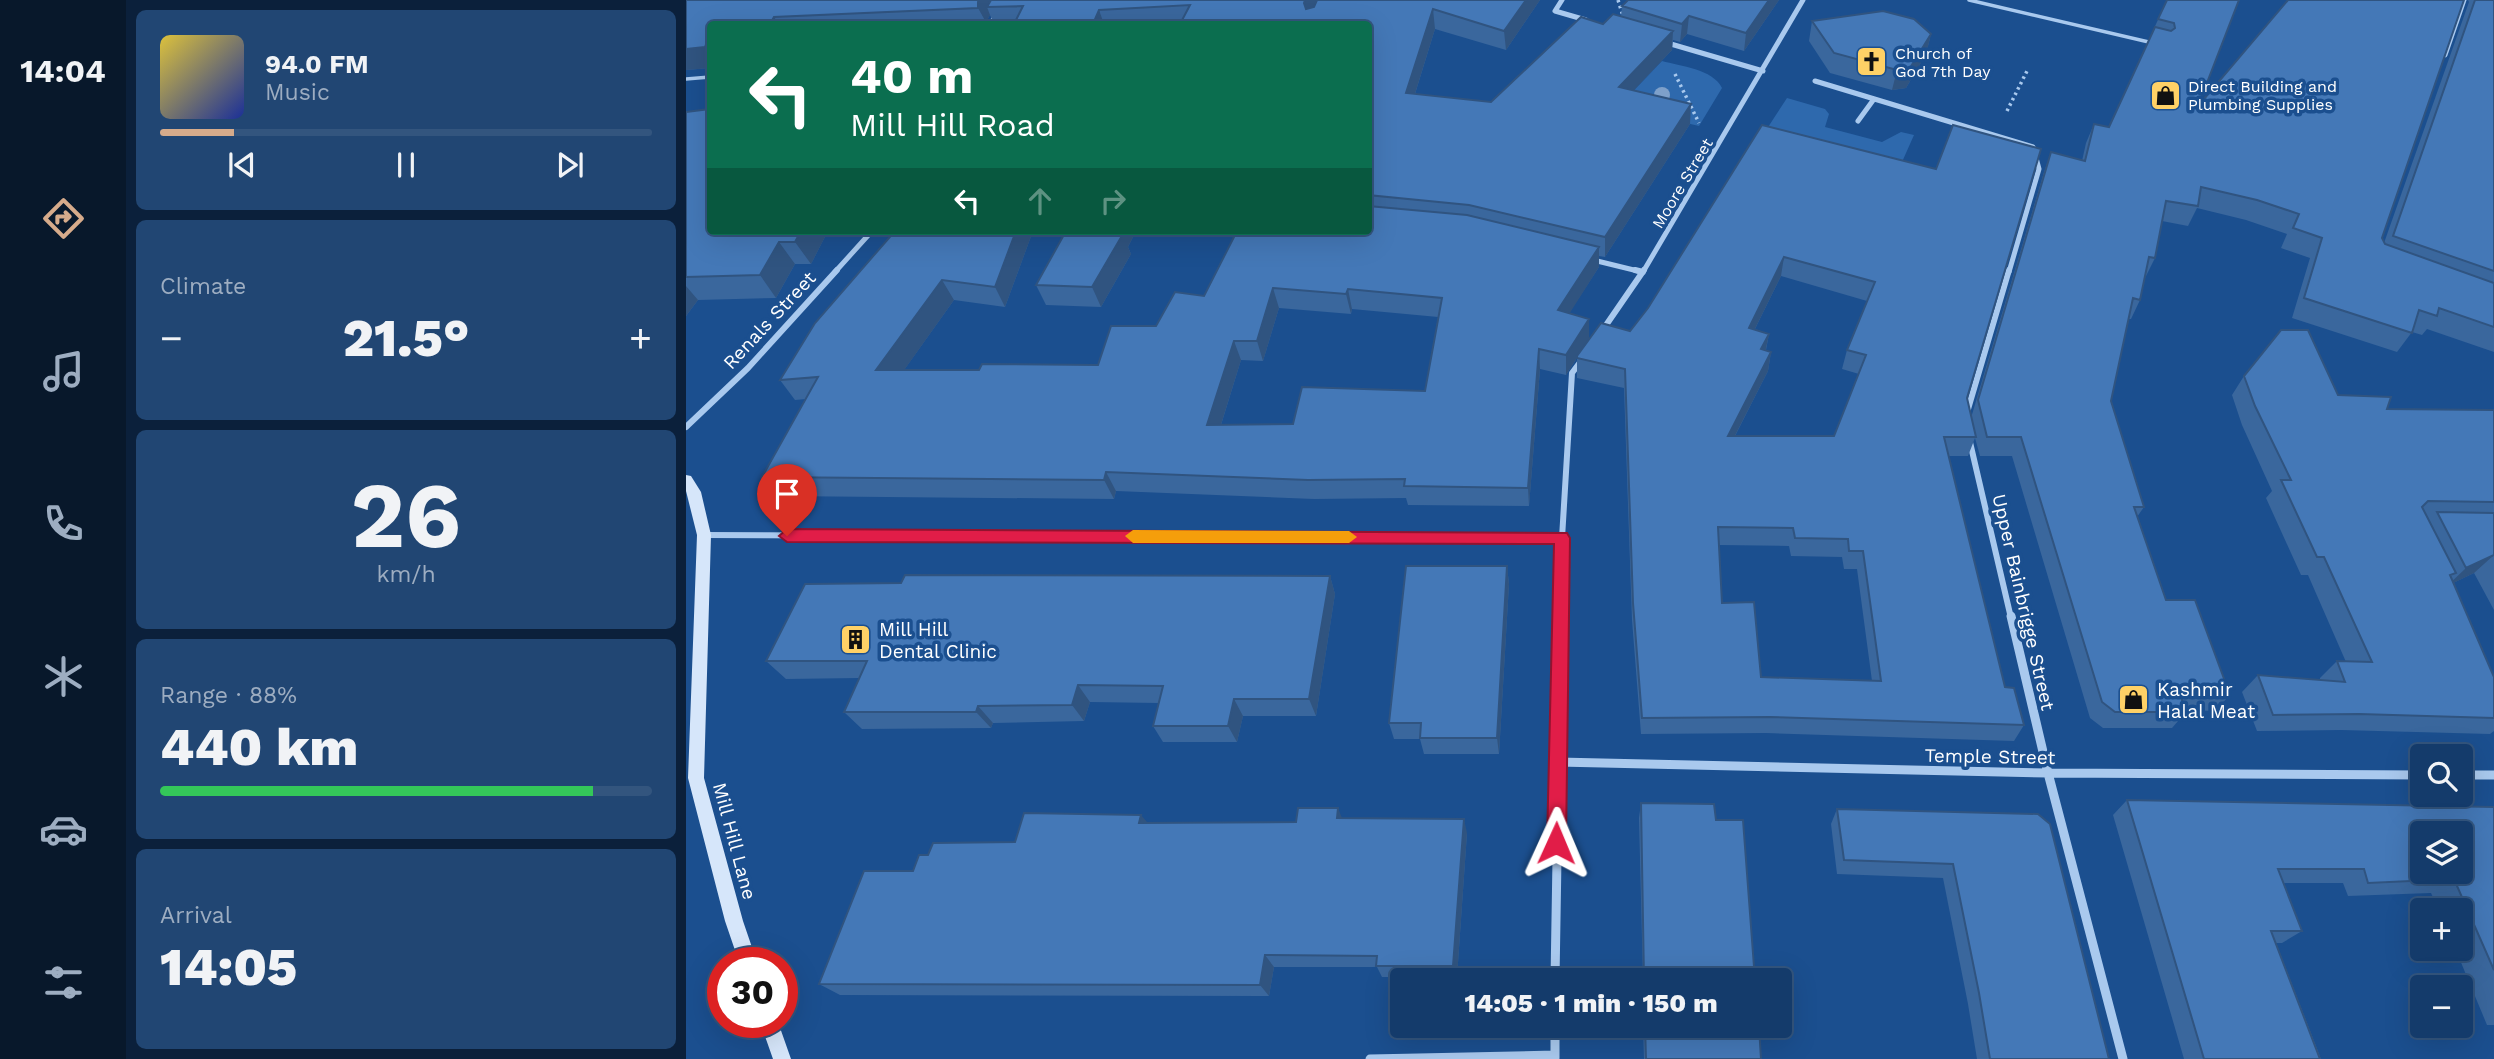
<!DOCTYPE html>
<meta charset="utf-8">
<style>
:root{--surface:#143b6b;--page:#214673;--text:#f1f3f6;--muted:#9dadc1;--line:#33557e;--accent:#d6ab8b}
body{margin:0;font-family:"Work Sans",sans-serif;background:var(--page);color:var(--text);height:100vh;display:flex;flex-direction:column;font-size:26px;white-space:nowrap}
*{box-sizing:border-box;margin:0}
p{font-size:23px;color:var(--muted)}
.icon{flex:none;width:38px;height:38px;fill:none;stroke:currentColor;stroke-width:2;stroke-linecap:round;stroke-linejoin:round}
.map{position:relative;flex:1;overflow:hidden}
.side{display:flex;flex-direction:column;gap:10px;padding:10px;background:#0b203b;width:560px}
.side>*{flex:none}
.guide{position:absolute;left:21px;top:21px;width:665px;height:214px;border-radius:7px;box-shadow:0 7px 28px #0002,0 0 0 2px var(--line);background:#0b6e4f;color:#fff;overflow:hidden}
.fabs{position:absolute;left:1724px;top:744px;display:grid;gap:14px}
.fabs a{display:grid;place-items:center;width:63px;height:63px;border-radius:7px;background:var(--surface);box-shadow:0 7px 28px #0002,0 0 0 2px var(--line);font-size:35px}
.speed{position:absolute;left:21px;top:947px;display:flex;gap:14px;font-size:35px;font-weight:700;text-align:center}
.speed>*{display:grid;place-content:center;width:91px;height:91px;border-radius:50%;background:var(--surface);box-shadow:0 7px 28px #0002,0 0 0 2px var(--line);line-height:1}
.speed .limit{border:10px solid #d22;background:#fff;color:#111}
.pin{position:absolute;display:grid;place-items:center;width:60px;height:60px;color:#fff;margin:-72px -30px;border-radius:50% 50% 50% 0;rotate:-45deg;box-shadow:0 0 7px #0007}
.pin .icon{rotate:45deg}
.me{position:absolute;width:77px;margin:-38px;rotate:1deg;stroke-linejoin:round;filter:drop-shadow(0 0 5px #0008)}
.turn{display:flex;align-items:center;gap:24px;height:147px;padding:0 28px;font-size:32px}
.turn .icon{width:91px;height:91px;stroke-width:2.5}
.turn b{display:block;font-size:49px;line-height:60px}
.lanes{display:flex;align-items:center;height:66px;padding:0 28px;background:#0003;justify-content:center;gap:35px;direction:ltr}
.lanes .off{opacity:.35}
.big{font-size:52px;font-weight:800;line-height:1.1}
.side .card{flex:1;display:flex;flex-direction:column;justify-content:center;gap:10px;min-width:0;padding:0 24px;border-radius:10px;background:var(--page)}
.side .dial{align-items:center;gap:0}
.dial b{font-size:91px;line-height:1}
.song{display:flex;align-items:center;gap:21px}
.cover{width:84px;height:84px;border-radius:10px;background:linear-gradient(135deg,hsl(50 70% 55%),hsl(230 70% 35%))}
.played{height:7px;border-radius:4px;background:linear-gradient(90deg,var(--accent) 15%,var(--line) 15%)}
.keys{display:flex;justify-content:space-around;direction:ltr}
.heat{display:flex;justify-content:space-between;align-items:center;font-size:38px;direction:ltr}
.charge{height:10px;border-radius:5px;background:linear-gradient(90deg,#34c759 88%,var(--line) 0)}
.trip{position:absolute;left:704px;top:968px;width:402px;height:70px;border-radius:7px;background:var(--surface);box-shadow:0 7px 28px #0002,0 0 0 2px var(--line);font-weight:800;line-height:70px;text-align:center}
main{display:flex;flex:1;min-height:0}
.tab-bar{display:flex;flex-direction:column;width:126px;justify-content:space-around;align-items:center;background:#08182b;color:var(--muted)}
.tab-bar .icon{width:49px;height:49px}
.tab-bar .active{color:var(--accent)}
.tab-bar b{font-size:32px;color:var(--text)}
.map>svg:first-child{display:block}
.green{fill:#2e69ad}
.lines{fill:none;stroke-linecap:round;stroke-linejoin:round}
.path{stroke:#a9c9ee;stroke-width:3.5;stroke-dasharray:2.5 3.5;stroke-linecap:butt}
.lane{stroke:#a9c9ee;stroke-width:3.5}
.street-far2{stroke:#a9c9ee;stroke-width:5}
.street-far1{stroke:#a9c9ee;stroke-width:6}
.street{stroke:#a9c9ee;stroke-width:9}
.secondary{fill:#d6e6fa;fill-rule:evenodd}
.tree{fill:#7ea0ca}
.wall{fill:#3a679d;fill-rule:evenodd}
.shaded-wall{fill:#305480}
.building{fill:#4478b7;stroke:#305480;stroke-width:2;fill-rule:evenodd}
.route{fill:#e11d48;stroke:#92132f;stroke-width:2}
.slow{fill:#f59e0b}
.labels{text-anchor:middle;stroke-width:7;stroke-linejoin:round;paint-order:stroke}
.far-poi-label{font-size:16px;fill:#fff;stroke:#1b4f8f;text-anchor:start}
.far-street-label{font-size:16px;fill:#fff;stroke:#1b4f8f}
.street-label{font-size:19px;fill:#fff;stroke:#1b4f8f}
.poi-label{font-size:19px;fill:#fff;stroke:#1b4f8f;text-anchor:start}
</style>
<main>
<nav class="tab-bar">
<b>14:04</b>
<svg class="icon active" aria-label="directions" viewBox="0 0 24 24"><path d="M12 3l9 9-9 9-9-9zM9 14v-3h6M13 9l2 2-2 2"/></svg>
<svg class="icon" aria-label="music" viewBox="0 0 24 24"><path d="M9 18V5l10-2v13"/><circle cx="6" cy="18" r="3"/><circle cx="16" cy="16" r="3"/></svg>
<svg class="icon" aria-label="phone" viewBox="0 0 24 24"><path d="M5 4h4l2 5-3 2q2 4 5 5l2-3 5 2v4C11 20 4 13 5 4z"/></svg>
<svg class="icon" aria-label="climate" viewBox="0 0 24 24"><path d="M12 3v18M4 7l16 10M4 17L20 7"/></svg>
<svg class="icon" aria-label="car" viewBox="0 0 24 24"><path d="M5 17H2v-5l4-1 3-4h7l3 4 3 1v5h-3M9 17h6M6 11h13"/><circle cx="7" cy="17" r="2"/><circle cx="17" cy="17" r="2"/></svg>
<svg class="icon" aria-label="filters" viewBox="0 0 24 24"><path d="M4 7h16M4 17h16"/><circle cx="9" cy="7" r="2"/><circle cx="15" cy="17" r="2"/></svg>
</nav>
<section class="side">
<div class="card">
<div class="song"><i class="cover"></i><div><b>94.0 FM</b><p>Music</p></div></div>
<div class="played"></div>
<div class="keys"><svg class="icon" aria-label="previous" viewBox="0 0 24 24"><path d="M18 5L8 12l10 7zM5 5v14"/></svg><svg class="icon" aria-label="pause" viewBox="0 0 24 24"><path d="M8 5v14M16 5v14"/></svg><svg class="icon" aria-label="next" viewBox="0 0 24 24"><path d="M6 5l10 7-10 7zM19 5v14"/></svg></div>
</div>
<div class="card"><p>Climate</p>
<div class="heat"><a>−</a><b class="big">21.5°</b><a>+</a></div>
</div>
<div class="card dial"><b>26</b><p>km/h</p></div>
<div class="card"><p>Range · 88%</p><b class="big">440 km</b><div class="charge"></div></div>
<div class="card"><p>Arrival</p><b class="big">14:05</b></div>
</section>
<div class="map">
<svg width="1808" height="1059" viewBox="0 0 1808 1059">
<rect width="100%" height="100%" fill="#1b4f8f"/>
<!-- green -->
<path class="green" d="M976 61C994 66 1027 69 1036 88L1013 126 932 107Z
M1101 98 1139 109 1143 114 1139 127 1196 142 1215 132 1228 135 1212 171 1071 144Z"/>
<g class="lines">
<!-- path -->
<path class="path" d="M932 0 937 16
M989 74 1013 123
M1321 111 1341 71"/>
<!-- lane -->
<path class="lane" d="M1283 0 1467 43
M0 79 24 77"/>
<!-- street-far2 -->
<path class="street-far2" d="M876 0 869 11 900 20
M305 24 317 0
M978 42 1077 71
M1759 55 1778 0
M1129 81 1347 147 1353 169 1323 272
M1172 121 1188 99
M903 259 956 272
M149 272 186 231
M957 272 1117 0"/>
<!-- street-far1 -->
<path class="street-far1" d="M949 270 957 272
M916 331 958 270
M1280 416 1323 270
M0 427 62 368 151 270
M1283 438 1325 618
M18 535 876 538
M875 618 876 538 886 373 895 361"/>
<!-- street -->
<path class="street" d="M1325 616 1362 773 1437 1059
M872 762 1362 773 1736 775
M1774 775H1808
M869 980 875 616
M869 1026V1058
M684 1059 869 1055"/>
<!-- secondary -->
<path class="secondary" d="M0 475 5 476 15 492 25 535 18 778 57 921 71 962H53L39 921 2 778 11 535 0 491Z
M74 1022H92L105 1059H87Z"/>
</g>
<!-- trees -->
<circle class="tree" cx="976" cy="95" r="8"/>
<!-- wall -->
<path class="wall" d="M0 0H854L820 50 749 29 729 94 805 102 917 24 935 16 936 6 1093 0 1058 51 1001 34 994 42 987 40 986 50 948 90 1004 124 919 257 913 256V267L883 313 903 319V339L944 331 962 308 1076 125 1281 398 1285 418 1358 172 1365 152 1396 161 1400 143 1408 124 1423 127 1481 0 1512 106 1696 238 1698 243 1783 2 1782 0H1808V352L1741 329 1736 335 1726 332 1711 352 1606 318 1624 258 1595 248 1601 234 1560 220 1511 208 1502 226 1476 221 1469 258 1459 278 1454 300 1445 319H1443L1425 401 1458 507 1451 517 1480 600 1544 695 1529 711 1499 710 1500 712 1486 728H1417L1404 718 1326 456H1294L1289 438 1282 456H1263L1319 687 1338 725 1328 741 1080 733 955 734 946 620 938 388 891 378V358L880 375 854 369 843 506 722 505 720 498 628 499 430 491 428 499 93 496 76 477 120 399 109 400 94 380 129 323 347 231 319 307 268 300 218 370H293L412 365 518 296 682 231V24H308L304 15 300 22 301 24H24V68L0 70ZM1095 276 1181 301 1161 350 1156 369 1173 374 1148 436H1049L1082 371 1085 352 1080 350 1083 334 1069 329ZM593 308 665 314 666 309 752 317 739 391 607 424 535 425 555 360 577 361ZM1033 545 1103 546 1105 556 1156 557 1158 569H1171L1186 681 1075 677 1036 603Z
M1126 21 1245 34 1240 54 1220 88 1206 90 1144 73 1123 41Z
M0 112 142 231 125 264H109L90 298 12 300 0 316Z
M380 231H450L442 247 445 254 415 307 360 305 350 285Z
M1558 376 1652 395 1701 409 1808 410V610L1788 573 1767 583 1808 677V731L1804 734 1655 730 1571 731 1556 692 1572 675 1634 680V678L1651 661 1660 662 1622 575H1615L1580 498 1586 491 1556 425 1546 395Z
M821 566 823 584 813 754H738L734 739H708L703 723Z
M644 576 649 594 630 716H557L551 742H477L467 726 473 703 404 702 398 721 307 723 305 728 176 729 158 712 173 678 100 679 80 661Z
M1441 800 1808 807V1025H1801L1769 948H1774V910H1753L1745 893 1662 896 1657 883H1598L1616 931 1596 943H1590L1635 1059H1498L1427 815Z
M955 803 1030 820 1069 980H957L953 818Z
M1151 809 1352 814 1423 1059H1291L1282 1004 1257 878 1151 874 1145 824Z
M656 818 781 833 771 977H696L691 967H588L583 996 154 995 133 984 227 871 242 855 462 823 610 822Z
M957 1026H1073L1075 1059H958Z"/>
<!-- shaded-wall -->
<path class="shaded-wall" d="M293 0H313L301 7 304 15 300 22 301 24 292 8V2Z
M619 0H632L622 22 618 3Z
M840 0H854L820 50 818 31Z
M1083 0H1093L1058 51 1060 33Z
M747 9 749 29 723 113 720 93Z
M413 10 418 24H407Z
M1003 16 1001 34 994 42 996 24Z
M88 17 93 24H84Z
M987 31 986 50 933 106V87Z
M24 34V68L0 70V49Z
M1245 34 1240 54 1220 88 1206 90 1211 70Z
M1005 104 1004 124 919 257V237Z
M115 231H142L125 264 109 242Z
M330 231H347L319 307 309 287Z
M432 231H450L442 247 445 254 415 307 406 287Z
M93 242 109 264 90 298 74 275Z
M913 247V267L873 330 872 310Z
M1098 257 1095 276 1060 347 1063 328Z
M256 280 268 300 204 390 190 370Z
M0 286 12 300 0 316Z
M587 288 593 308 577 361 571 341Z
M662 289 666 309 665 314 660 294Z
M903 319V339L880 375V355Z
M1083 334 1079 353 1075 349Z
M548 341 555 360 529 444 521 425Z
M853 349 854 369 843 506 842 488Z
M1085 352 1082 371 1039 455 1042 436Z
M420 472 430 491 428 499 418 480Z
M1808 555 1788 573 1761 586 1780 568Z
M821 566 823 584 813 754 811 738Z
M644 576 649 594 630 716 623 699Z
M392 685 404 702 398 721 386 705Z
M548 699 557 716 551 742 542 726Z
M292 706 307 723 305 728 290 712Z
M652 808 658 823 651 818Z
M455 815 467 829 453 823Z
M778 819 781 833 771 977 767 966Z
M579 955 588 967 583 996 574 985Z"/>
<!-- building -->
<path class="building" d="M0 0H293L292 2V8L88 17 84 24H24V34L19 47 0 49Z
M305 0H619L618 3 620 9 628 7 631 0H840L818 31 747 9 720 93 805 102 895 17 917 24 927 14 987 31 933 87 1005 104 919 237 783 205 682 195V24H494L504 5 413 10 407 24H328L337 6 301 7Z
M942 0H1083L1060 33 1003 16 996 24 936 6Z
M1481 0H1553L1512 106 1602 0H1778L1696 238 1699 244 1808 283V327L1753 308 1751 316 1733 310 1726 333 1618 298 1636 238 1607 228 1613 214 1571 200 1515 187 1512 206 1480 201 1469 258 1463 257 1454 300 1447 298 1425 401 1458 507H1448L1480 600H1509L1544 695 1494 694 1500 712H1429L1416 702 1335 437H1301L1292 400 1365 152 1399 161 1408 124 1423 127 1469 27 1485 31 1489 28 1488 23 1472 19Z
M1789 0H1808V271L1707 236Z
M1197 11 1228 19 1245 34 1224 68 1211 70 1148 53 1126 21Z
M24 109V231H115L109 242H93L74 275 0 277V112Z
M1076 125 1250 169 1267 125 1355 149 1281 398 1290 437H1258L1319 687 1328 688 1338 725 1084 717 956 718 947 603 939 369 891 358V356L915 323 944 331 962 308ZM1098 257 1189 282 1161 350 1180 355 1148 436H1042L1085 352 1075 349 1083 334 1063 328ZM1032 527 1107 528 1109 538 1162 539 1163 551H1177L1195 681 1075 677 1068 602 1036 603Z
M682 206 781 215 913 247 872 310 903 319 880 355 853 349 842 488 718 486 719 479 622 480 420 472 418 480 76 477 132 377 94 380 129 323 209 231H330L309 287 256 280 190 370H293L296 364 412 365 425 326H470L489 292 518 296 551 231H682ZM587 288 660 294 662 289 756 298 739 391 616 387 607 424 521 425 548 341H571Z
M380 231H432L431 233 437 234 406 287 350 285Z
M1595 330H1622L1652 395 1705 397 1701 409 1808 410V502L1742 501 1736 507 1770 573 1764 575 1808 677V718L1673 714 1587 715 1572 675 1659 682 1651 661 1686 662 1638 557H1631L1595 480H1605L1569 406 1558 376Z
M1751 512 1808 513V555L1780 568Z
M720 566H821L811 738H734L735 723H703Z
M219 575 644 576 623 699H548L542 726H467L477 686 392 685 386 705 292 706 290 712H158L181 661H80L119 584 215 583Z
M1441 800 1808 807V970L1768 879 1682 883 1678 869H1592L1616 931H1585L1634 1059H1518ZM1736 833H1774V872H1736Z
M955 803 1028 804 1030 820H1057L1069 980H958Z
M612 808H652L651 818 778 819 767 966H690L691 956 579 955 574 985 133 984 178 871H227L233 855H242L247 843 329 842 338 813 455 815 453 823 610 822Z
M1151 809 1352 814 1364 824 1423 1059H1304L1293 993 1267 864 1158 860Z
M959 1026H1073L1075 1059H960Z"/>
<!-- route -->
<path class="route" d="M101 529 881 533 884 538 880 843 877 849 870 852 863 849 861 843 868 544 101 542 93 536Z"/>
<!-- slow -->
<path class="slow" d="M447 530 663 531 671 537 663 543H447L439 536Z"/>
<!-- icons -->
<defs>
<symbol id="church-square" viewBox="-11 -11 22 22"><rect x="-9" y="-9" width="18" height="18" rx="4" fill="#ffd166" stroke="#1b4f8f"/><path d="M-1.2-6h2.4v3.5h3.3v2.4h-3.3V6h-2.4V-.1h-3.3v-2.4h3.3Z" fill="#111"/></symbol>
<symbol id="shop-square" viewBox="-11 -11 22 22"><rect x="-9" y="-9" width="18" height="18" rx="4" fill="#ffd166" stroke="#1b4f8f"/><path d="M-5-2.5h2.3a2.7 3.5 0 0 1 5.4 0H5L5.5 6h-11ZM-1.5-2.5h3a1.5 2.3 0 0 0-3 0Z" fill="#111"/></symbol>
<symbol id="building-square" viewBox="-11 -11 22 22"><rect x="-9" y="-9" width="18" height="18" rx="4" fill="#ffd166" stroke="#1b4f8f"/><path d="M-4-6H4V6H1V3H-1V6H-4ZM-2.5-4.3h1.7v1.8h-1.7ZM.8-4.3h1.7v1.8H.8ZM-2.5-1h1.7V.8h-1.7ZM.8-1h1.7V.8H.8Z" fill="#111"/></symbol>
</defs>
<g fill-rule="evenodd">
<use href="#church-square" x="1168" y="44" width="35" height="35"/>
<use href="#shop-square" x="1462" y="78" width="35" height="35"/>
<use href="#building-square" x="152" y="622" width="35" height="35"/>
<use href="#shop-square" x="1430" y="682" width="35" height="35"/>
</g>
<g class="labels">
<!-- far-poi labels -->
<g class="far-poi-label">
<text x="1209" y="59">Church of<tspan x="1209" dy="18">God 7th Day</tspan></text>
<text x="1502" y="92">Direct Building and<tspan x="1502" dy="18">Plumbing Supplies</tspan></text>
</g>
<!-- far-street labels -->
<g class="far-street-label">
<text transform="translate(996 183) rotate(-59)" y="6">Moore Street</text>
</g>
<!-- street labels -->
<g class="street-label">
<text transform="translate(83 320) rotate(-47)" y="7">Renals Street</text>
<text transform="translate(1338 602) rotate(77)" y="7">Upper Bainbrigge Street</text>
<text transform="translate(1304 756) rotate(1)" y="7">Temple Street</text>
<text transform="translate(49 841) rotate(75)" y="7">Mill Hill Lane</text>
</g>
<!-- poi labels -->
<g class="poi-label">
<text x="193" y="636">Mill Hill<tspan x="193" dy="22">Dental Clinic</tspan></text>
<text x="1471" y="696">Kashmir<tspan x="1471" dy="22">Halal Meat</tspan></text>
</g>
</g>
</svg>
<div class="fabs">
<a><svg class="icon" aria-label="search" viewBox="0 0 24 24"><circle cx="10" cy="10" r="6"/><path d="M15 15l6 6"/></svg></a>
<a><svg class="icon" aria-label="layers" viewBox="0 0 24 24"><path d="M12 4l9 5-9 5-9-5zM3 14l9 5 9-5"/></svg></a>
<a>+</a>
<a>−</a>
</div>
<div class="speed"><div class="limit">30</div></div>
<div class="pin" style="left:101px;top:536px;background:#d93025"><svg class="icon" aria-label="arrive" viewBox="0 0 24 24"><path d="M6 21V4h12l-3 4 3 4H6"/></svg></div>
<svg class="me" style="left:870px;top:843px" viewBox="-20 -20 40 40"><path d="M0-17L14 15 0 8-14 15z" fill="#e11d48" stroke="#fff" stroke-width="4"/></svg>
<div class="trip">14:05 · 1 min · 150 m</div>
<div class="guide">
<div class="turn"><svg class="icon" aria-label="left" viewBox="0 0 24 24"><path d="M17 20v-9H6M10 6l-5 5 5 5"/></svg><div><b>40 m</b>Mill Hill Road</div></div>
<div class="lanes"><svg class="icon" aria-label="left" viewBox="0 0 24 24"><path d="M17 20v-9H6M10 6l-5 5 5 5"/></svg><svg class="icon off" aria-label="ahead" viewBox="0 0 24 24"><path d="M12 20V5M6 11l6-6 6 6"/></svg><svg class="icon off" aria-label="right" viewBox="0 0 24 24"><path d="M7 20v-9h11M14 6l5 5-5 5"/></svg></div>
</div>
</div>
</main>
